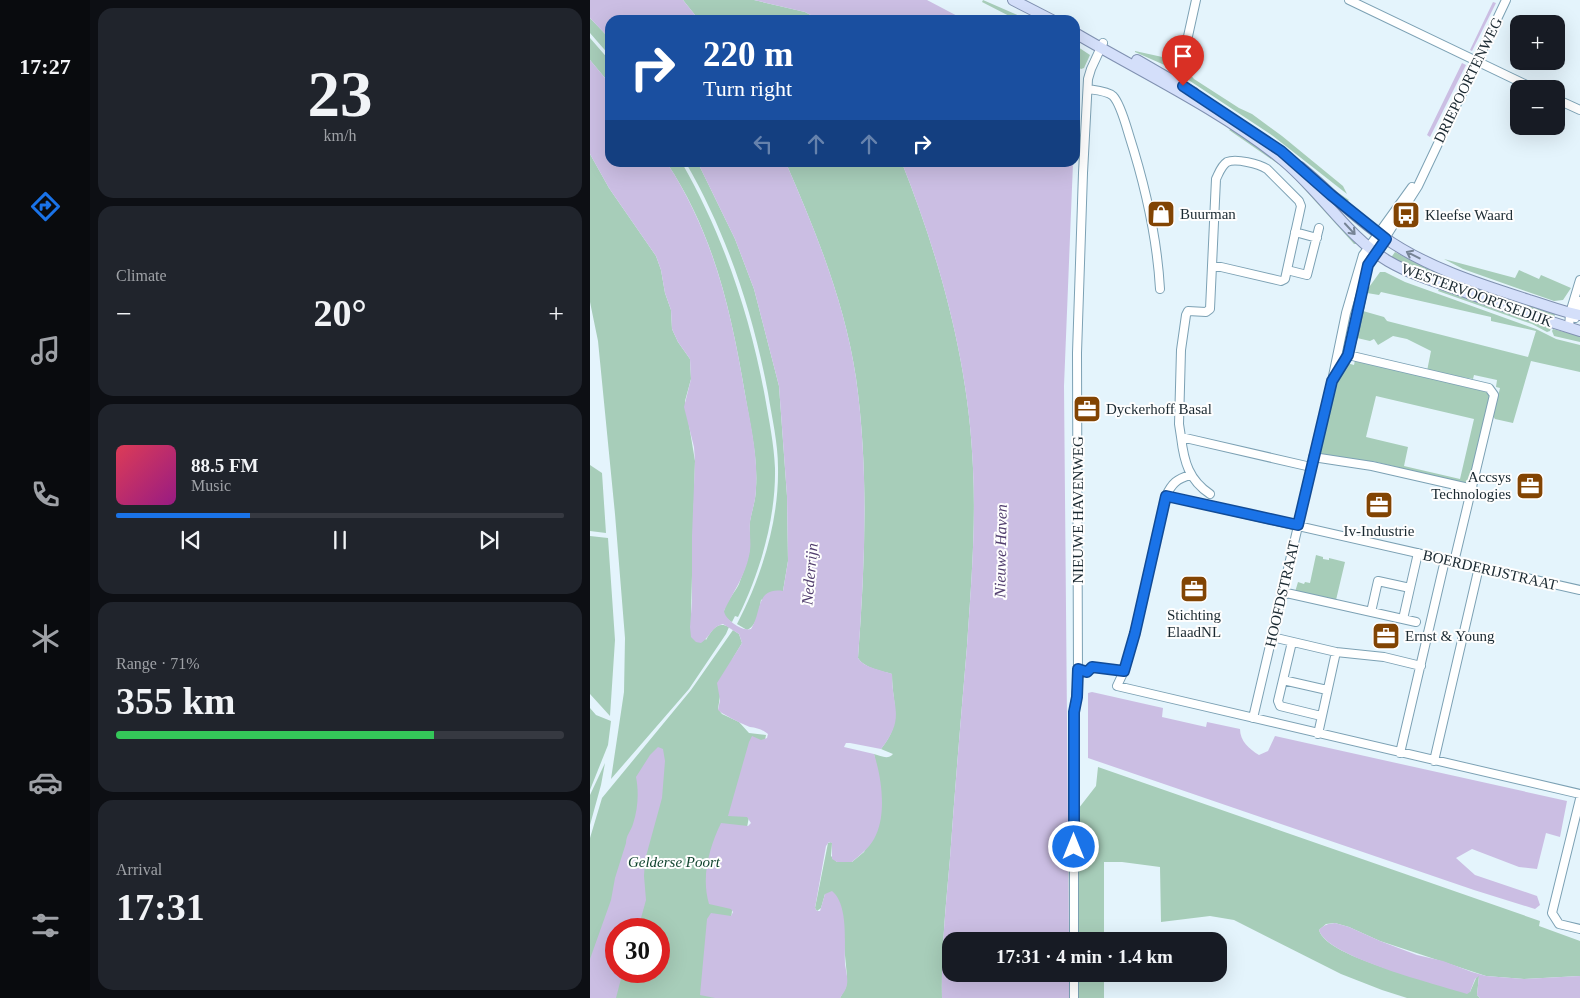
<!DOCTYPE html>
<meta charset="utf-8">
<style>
:root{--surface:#171b24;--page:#20242c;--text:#f1f3f6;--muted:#9ea1a6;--line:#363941;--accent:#1a73e8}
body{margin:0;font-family:"Times New Roman",serif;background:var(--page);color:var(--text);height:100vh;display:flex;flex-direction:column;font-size:19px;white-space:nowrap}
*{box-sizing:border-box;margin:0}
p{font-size:16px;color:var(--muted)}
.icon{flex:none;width:28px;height:28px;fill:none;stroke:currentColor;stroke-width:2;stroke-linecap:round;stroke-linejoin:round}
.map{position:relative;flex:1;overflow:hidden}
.details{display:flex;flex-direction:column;gap:8px;padding:8px;background:#0d0f14;width:500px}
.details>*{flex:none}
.top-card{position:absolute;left:15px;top:15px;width:475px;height:152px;border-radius:15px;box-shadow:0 5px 20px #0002;background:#1a4fa0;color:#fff;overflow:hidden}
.tools{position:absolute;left:920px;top:15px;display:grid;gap:10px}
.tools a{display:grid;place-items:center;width:55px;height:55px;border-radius:10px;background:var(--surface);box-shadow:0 5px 20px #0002;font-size:25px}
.speed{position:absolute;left:15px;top:918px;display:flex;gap:10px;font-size:25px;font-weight:700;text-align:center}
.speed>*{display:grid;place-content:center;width:65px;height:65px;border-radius:50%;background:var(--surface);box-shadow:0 5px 20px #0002;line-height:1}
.speed .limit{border:8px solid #d22;background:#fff;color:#111}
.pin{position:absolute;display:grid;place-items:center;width:42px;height:42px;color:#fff;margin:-51px -21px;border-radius:50% 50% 50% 0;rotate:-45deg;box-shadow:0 0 5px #0007}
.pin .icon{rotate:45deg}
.me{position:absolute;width:55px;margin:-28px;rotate:0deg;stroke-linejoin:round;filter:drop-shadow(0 0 4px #0008)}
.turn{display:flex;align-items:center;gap:18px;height:105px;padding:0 15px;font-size:22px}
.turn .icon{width:65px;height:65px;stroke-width:2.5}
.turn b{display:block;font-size:35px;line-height:42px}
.lanes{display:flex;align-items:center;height:48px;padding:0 15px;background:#0003;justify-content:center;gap:25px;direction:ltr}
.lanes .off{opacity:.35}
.big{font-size:38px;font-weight:800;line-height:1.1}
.details .tile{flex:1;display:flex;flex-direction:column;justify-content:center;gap:8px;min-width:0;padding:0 18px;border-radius:15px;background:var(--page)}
.details .dial{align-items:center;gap:0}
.dial b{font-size:65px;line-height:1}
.song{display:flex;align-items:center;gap:15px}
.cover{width:60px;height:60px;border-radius:8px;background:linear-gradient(135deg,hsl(350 70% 55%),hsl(310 70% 35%))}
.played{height:5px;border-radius:2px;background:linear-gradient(90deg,var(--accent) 30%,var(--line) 30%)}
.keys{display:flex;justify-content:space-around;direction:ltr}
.heat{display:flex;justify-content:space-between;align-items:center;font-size:28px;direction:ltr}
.charge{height:8px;border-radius:4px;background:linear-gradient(90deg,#34c759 71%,var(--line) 0)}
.trip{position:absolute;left:352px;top:932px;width:285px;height:50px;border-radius:15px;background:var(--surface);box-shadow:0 5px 20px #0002;font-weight:800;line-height:50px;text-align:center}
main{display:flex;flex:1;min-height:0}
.tabs{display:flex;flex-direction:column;width:90px;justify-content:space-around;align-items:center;background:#090b0e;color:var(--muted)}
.tabs .icon{width:35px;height:35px}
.tabs .current{color:var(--accent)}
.tabs b{font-size:22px;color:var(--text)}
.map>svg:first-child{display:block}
.green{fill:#a7cdb9;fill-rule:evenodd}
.water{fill:#cbbee3}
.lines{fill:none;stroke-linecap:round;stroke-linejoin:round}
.minor-casing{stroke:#7ca1b4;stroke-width:10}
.major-casing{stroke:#8091b1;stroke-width:12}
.minor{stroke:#fff;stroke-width:8}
.major{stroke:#d4dffa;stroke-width:10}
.oneway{stroke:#768495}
.route-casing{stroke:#114b97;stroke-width:12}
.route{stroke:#1a73e8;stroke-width:9}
.labels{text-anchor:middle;stroke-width:4;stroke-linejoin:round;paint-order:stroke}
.street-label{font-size:15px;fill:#192830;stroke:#fefefe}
.poi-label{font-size:15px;fill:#192830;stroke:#fefefe;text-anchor:start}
.park-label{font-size:15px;font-style:italic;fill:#10432e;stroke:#fefefe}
.water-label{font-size:16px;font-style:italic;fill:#503d6d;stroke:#fefefe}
</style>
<main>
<nav class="tabs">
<b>17:27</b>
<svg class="icon current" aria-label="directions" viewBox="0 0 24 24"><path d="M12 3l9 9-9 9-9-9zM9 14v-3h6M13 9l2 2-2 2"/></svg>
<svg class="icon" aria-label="music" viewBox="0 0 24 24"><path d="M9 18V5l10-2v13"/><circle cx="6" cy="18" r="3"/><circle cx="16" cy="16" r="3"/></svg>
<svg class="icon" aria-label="phone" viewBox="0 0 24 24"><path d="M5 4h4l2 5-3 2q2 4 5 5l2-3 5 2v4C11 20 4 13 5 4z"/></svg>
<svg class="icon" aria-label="climate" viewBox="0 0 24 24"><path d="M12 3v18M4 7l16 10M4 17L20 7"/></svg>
<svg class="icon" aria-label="car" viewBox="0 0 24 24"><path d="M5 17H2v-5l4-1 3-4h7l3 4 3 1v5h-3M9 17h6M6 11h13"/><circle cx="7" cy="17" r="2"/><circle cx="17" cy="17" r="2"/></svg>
<svg class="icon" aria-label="filters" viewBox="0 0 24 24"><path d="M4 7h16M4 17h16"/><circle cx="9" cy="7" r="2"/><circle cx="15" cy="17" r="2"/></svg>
</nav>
<section class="details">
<div class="tile dial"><b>23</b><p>km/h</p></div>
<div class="tile"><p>Climate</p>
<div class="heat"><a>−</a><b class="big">20°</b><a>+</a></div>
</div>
<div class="tile">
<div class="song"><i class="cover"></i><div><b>88.5 FM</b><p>Music</p></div></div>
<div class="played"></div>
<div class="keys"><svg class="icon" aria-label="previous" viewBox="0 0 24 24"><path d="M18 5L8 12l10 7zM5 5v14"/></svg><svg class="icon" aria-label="pause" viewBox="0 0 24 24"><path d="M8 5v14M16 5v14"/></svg><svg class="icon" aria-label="next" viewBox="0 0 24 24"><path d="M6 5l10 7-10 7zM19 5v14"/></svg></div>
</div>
<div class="tile"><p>Range · 71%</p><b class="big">355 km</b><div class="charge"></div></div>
<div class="tile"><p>Arrival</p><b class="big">17:31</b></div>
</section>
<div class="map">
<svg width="990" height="998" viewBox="0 0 990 998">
<rect width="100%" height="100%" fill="#e4f4fc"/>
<!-- green -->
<path class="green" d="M93 0H164L215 12 230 20H109Z
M393 0 434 18 437 20H427L392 2Z
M0 18 20 39V56L0 33Z
M0 38 20 61V84L0 60Z
M485 45 500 55 494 68 491 69 485 65V58L488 51 485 50Z
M545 51 586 60 579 67 545 52Z
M595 68 604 79 649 108 662 114 692 136 753 186 757 194 683 136 597 79 594 76Z
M597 83C628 103 660 123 689 146 713 163 734 184 759 200L757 202 745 194 694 151Z
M641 129 686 160 712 184 767 244H764L697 170 639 130Z
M0 154 19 188 66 256 71 270 75 293 81 310 82 329 88 342 100 359 101 379 95 401 105 461 101 614 116 640C122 630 127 621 139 627L136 634 99 689 21 779 34 692 35 638 25 514 8 341 0 302Z
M77 163H92C133 235 160 315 175 397 179 420 184 444 185 468 186 518 170 573 148 617L145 616 142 622C138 620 133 616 134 611 136 601 145 593 149 584 153 573 160 556 160 544 160 537 159 529 160 521 162 510 166 499 166 488 168 457 160 425 155 394 141 311 124 234 77 163Z
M96 163H108L145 239 164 289 189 386 197 496 198 561 193 591H189L171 600C169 610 168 625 157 630L147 624C171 578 189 522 188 468 188 443 182 418 178 393 163 313 137 234 96 163Z
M196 163H312C350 259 379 363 383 468 386 527 381 587 377 646 371 717 365 787 360 858 356 904 351 952 352 998H250L256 987 257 976 254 945 235 894 231 908 227 911 225 908 238 843 241 842 242 843 241 856 247 862H262L274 852 290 821 291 792 284 754C291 756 298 760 303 754L291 749C314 720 302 706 302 674 292 671 274 668 268 658 275 564 279 471 266 378 255 303 226 232 196 163Z
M805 252 842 271 855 274 966 312 964 317 932 306 913 303 800 259Z
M854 259 925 278 929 270 949 279 951 275 981 288 973 300 964 301 873 269Z
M790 272H795L815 282 946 329 966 339 990 345V372L941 361 923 423 905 419 903 416 910 388 906 387 907 380 884 375 883 379 837 371 841 351 817 339 803 336 788 345 784 339 780 341 767 338 773 311 794 317 797 321 938 357 946 331 901 321V317L791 292 789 295 777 293V290Z
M849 289 961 328 960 331 957 332 942 324 848 291Z
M963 329 990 336V342L964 336 962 331Z
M765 360 897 392 899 395 900 400 882 481 877 484 782 461 777 464 728 454 745 382 757 363 764 365ZM786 396 884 419 870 479 814 466 818 447 776 437Z
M0 465 12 473 16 533 0 531Z
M0 536 18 538 25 640 20 716 0 694Z
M726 555 733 557V559L739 560V558L755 562 746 600 705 592 708 582 714 584 715 582 720 583Z
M143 630 149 634 152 643 143 658 130 696 128 709 132 714 149 722 159 733 176 735 158 822 142 911 132 998H0V838L12 798 101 690ZM26 929H69V971H26Z
M0 708 6 715 21 721 18 745 0 790Z
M15 763 11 785 0 825V795Z
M508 767 950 921 949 926 990 941V976L934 979 896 976 790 941 759 927 745 923 736 924 729 930C736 958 852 984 880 992L887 976H889L887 995 890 998H817L792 990 751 974 644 920 620 916 571 922 570 867 532 862H514V941H479L478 822 506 786Z
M479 974H514V998H479Z"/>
<!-- water -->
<path class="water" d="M0 0H93L109 20H20V39L0 18Z
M164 0H337L375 20H230L215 12Z
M903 2 906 3 882 51 880 50Z
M0 60 20 84V162L77 163C124 235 141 311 155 394 161 425 168 457 166 488 166 500 162 510 160 522 159 533 162 545 159 556 155 576 143 592 134 611 135 620 153 632 161 629 172 613 165 587 193 591L198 561 197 496 189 386 164 289 145 239 108 163H196C226 232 255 303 266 378 279 471 275 564 268 658 274 668 292 670 302 674 302 709 316 717 291 749L260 743H256L254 747 284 754C292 779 297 816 284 839 279 848 270 855 262 862H247L242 859V843L239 842 236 846 225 908 227 911H230L235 894 242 891C259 905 254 944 255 964 256 972 259 980 256 988 255 991 252 995 250 998H125L110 995 117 919 121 913 141 916 143 912 141 909 119 904C111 877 119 848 131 823L158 826 161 823 157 817 138 816 159 742 162 736 171 740 177 738 178 734C172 729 167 728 160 727 154 725 132 714 128 710L130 700 127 683 152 643 149 634 133 624C122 626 120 637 111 643L106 642 101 637 100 627 102 601V536L105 461 104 447 94 407 101 379 100 359 88 342 82 329 81 310 75 293 71 270 66 256 19 188 0 154Z
M872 63 876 65 840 137 837 135Z
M312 163H483L474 386 479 941H361V974H479V998H352C351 952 356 904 360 858 365 787 371 717 377 646 381 587 386 527 383 468 379 363 350 259 312 163Z
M502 692 573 708 572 717 616 727 617 722 650 729C650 741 659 749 669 755L678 751 685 736 977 801 970 837 956 833 947 869 929 867 882 849 866 858 885 875 947 896 950 905 945 909 884 890 498 758V693Z
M68 747 73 749 75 761 72 798 55 860 54 876 56 900 48 929H26V971H33L26 998H0V959L21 900 25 878 36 843C36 835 41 831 43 824 48 809 49 792 46 777L60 755Z
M745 923 759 927 790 941 827 955 853 961 882 972 896 976 934 979 990 976V998H890L887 995 889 976 885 979 880 992 877 994C849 985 736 957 729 930 734 925 737 924 745 923Z"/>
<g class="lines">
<defs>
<path id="minor" d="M759 0 945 89
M582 85 587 82 589 77 606 0
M498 89C505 90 518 91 523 96 530 103 536 125 539 135 555 185 567 236 570 289
M966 99 990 110
M705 232 727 238
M623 267H631L691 281 695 279 711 206 709 201 677 169C669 164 646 158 637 162 631 166 629 173 626 179L620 309 616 312 598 311 596 315 591 350 589 424 591 437 721 467
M697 270 717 275 729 228
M985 318 990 301
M979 328 980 313 990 280
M758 355 899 388 904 395 864 562
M743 376 756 313 773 255 822 187
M591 437C594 462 599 480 620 494
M723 457 782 466 883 489
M576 496 990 590
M820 588 828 553
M692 592 826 622
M781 612 788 581 820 588 813 619
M682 637 746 652 794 657 831 666
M702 642 688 701 690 706 731 716
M488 669 497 672 502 667 534 671 527 686 990 794
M534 671 545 633 576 496C582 483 587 479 600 475
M693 680 737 690
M663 718 742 381 758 355 765 329 778 265 828 186 916 0
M728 734 746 652
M810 753 855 560
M844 761 889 567
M990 799 962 913 969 924 990 929
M484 941V720L488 677 487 353 493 173 498 79 501 69 513 43
M484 974V998"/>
<path id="major" d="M423 0 462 20
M485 33C553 73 627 108 689 157 728 187 756 236 798 261 822 275 849 283 875 292 913 306 951 319 990 331
M547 60 604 93
M710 167C738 190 762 216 792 236 835 267 889 284 939 300 956 305 973 312 990 315"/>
</defs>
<!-- minor casing -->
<use href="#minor" class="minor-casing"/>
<!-- major casing -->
<use href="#major" class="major-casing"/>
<!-- minor -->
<use href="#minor" class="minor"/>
<!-- major -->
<use href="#major" class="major"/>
</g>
<!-- one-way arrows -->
<defs><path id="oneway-shaft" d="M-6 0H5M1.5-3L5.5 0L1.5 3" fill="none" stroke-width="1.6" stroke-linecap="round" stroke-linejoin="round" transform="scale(1.25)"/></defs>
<g class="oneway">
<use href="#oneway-shaft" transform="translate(760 229) rotate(47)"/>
<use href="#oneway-shaft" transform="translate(823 255) rotate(-153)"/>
</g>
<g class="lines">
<defs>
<path id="route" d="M484 847V712L487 697 488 669 497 672 502 667 534 671 545 633 576 496 708 525 742 381 758 355 778 265 796 239 741 195 691 151 593 86"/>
</defs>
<!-- route casing -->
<use href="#route" class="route-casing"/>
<!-- route -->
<use href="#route" class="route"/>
</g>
<!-- icons -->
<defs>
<symbol id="shop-square" viewBox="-11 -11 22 22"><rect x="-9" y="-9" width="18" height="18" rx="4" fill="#824403" stroke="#fefefe"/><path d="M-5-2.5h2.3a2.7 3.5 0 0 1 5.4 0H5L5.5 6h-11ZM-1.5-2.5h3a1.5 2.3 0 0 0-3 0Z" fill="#fff"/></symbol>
<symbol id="bus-square" viewBox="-11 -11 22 22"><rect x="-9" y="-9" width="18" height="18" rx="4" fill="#824403" stroke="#fefefe"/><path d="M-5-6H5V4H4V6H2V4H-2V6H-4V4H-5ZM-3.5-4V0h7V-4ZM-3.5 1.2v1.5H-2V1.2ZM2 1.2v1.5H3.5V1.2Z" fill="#fff"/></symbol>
<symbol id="office-square" viewBox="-11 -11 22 22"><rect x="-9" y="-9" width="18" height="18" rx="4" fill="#824403" stroke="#fefefe"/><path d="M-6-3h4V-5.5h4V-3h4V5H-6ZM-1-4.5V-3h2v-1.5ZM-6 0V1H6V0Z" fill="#fff"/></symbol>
</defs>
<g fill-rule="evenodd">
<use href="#shop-square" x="555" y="198" width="32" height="32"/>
<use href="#bus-square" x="800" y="199" width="32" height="32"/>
<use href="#office-square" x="481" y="393" width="32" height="32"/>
<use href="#office-square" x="924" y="470" width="32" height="32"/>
<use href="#office-square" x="773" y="489" width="32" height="32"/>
<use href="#office-square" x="588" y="573" width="32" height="32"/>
<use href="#office-square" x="780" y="620" width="32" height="32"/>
</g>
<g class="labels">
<!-- street labels -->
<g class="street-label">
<text transform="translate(878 80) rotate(-64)" y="5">DRIEPOORTENWEG</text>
<text transform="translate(887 295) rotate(20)" y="5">WESTERVOORTSEDIJK</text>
<text transform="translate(488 510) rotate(-90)" y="5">NIEUWE HAVENWEG</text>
<text transform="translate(900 570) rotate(13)" y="5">BOERDERIJSTRAAT</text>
<text transform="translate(692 594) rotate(-77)" y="5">HOOFDSTRAAT</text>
</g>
<!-- poi labels -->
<g class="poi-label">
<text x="590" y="219">Buurman</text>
<text x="835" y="220">Kleefse Waard</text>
<text x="516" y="414">Dyckerhoff Basal</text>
<text x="921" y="482" text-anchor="end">Accsys<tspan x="921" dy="17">Technologies</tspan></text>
<text x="789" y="536" text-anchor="middle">Iv-Industrie</text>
<text x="604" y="620" text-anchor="middle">Stichting<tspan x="604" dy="17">ElaadNL</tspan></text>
<text x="815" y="641">Ernst &amp; Young</text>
</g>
<!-- park labels -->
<g class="park-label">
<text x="84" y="867">Gelderse Poort</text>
</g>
<!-- water labels -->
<g class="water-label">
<text transform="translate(410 551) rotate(-89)" y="6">Nieuwe Haven</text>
<text transform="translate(219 574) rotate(-85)" y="6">Nederrijn</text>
</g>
</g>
</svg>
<div class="tools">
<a>+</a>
<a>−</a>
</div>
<div class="speed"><div class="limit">30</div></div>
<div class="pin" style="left:593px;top:86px;background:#d93025"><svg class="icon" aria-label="arrive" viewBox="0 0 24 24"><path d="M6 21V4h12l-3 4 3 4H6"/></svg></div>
<svg class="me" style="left:484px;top:847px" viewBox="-20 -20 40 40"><circle r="17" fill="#1a73e8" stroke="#fff" stroke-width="3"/><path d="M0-11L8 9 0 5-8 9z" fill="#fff"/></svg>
<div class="trip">17:31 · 4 min · 1.4 km</div>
<div class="top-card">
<div class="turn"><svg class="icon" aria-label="right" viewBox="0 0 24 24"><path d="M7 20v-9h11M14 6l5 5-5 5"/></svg><div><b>220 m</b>Turn right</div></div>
<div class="lanes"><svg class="icon off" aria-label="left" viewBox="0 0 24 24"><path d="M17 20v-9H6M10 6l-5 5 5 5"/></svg><svg class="icon off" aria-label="ahead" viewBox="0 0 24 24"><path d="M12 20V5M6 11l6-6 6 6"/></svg><svg class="icon off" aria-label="ahead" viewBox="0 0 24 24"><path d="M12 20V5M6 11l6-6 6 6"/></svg><svg class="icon" aria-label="right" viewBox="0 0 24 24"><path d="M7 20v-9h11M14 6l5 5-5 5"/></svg></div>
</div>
</div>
</main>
